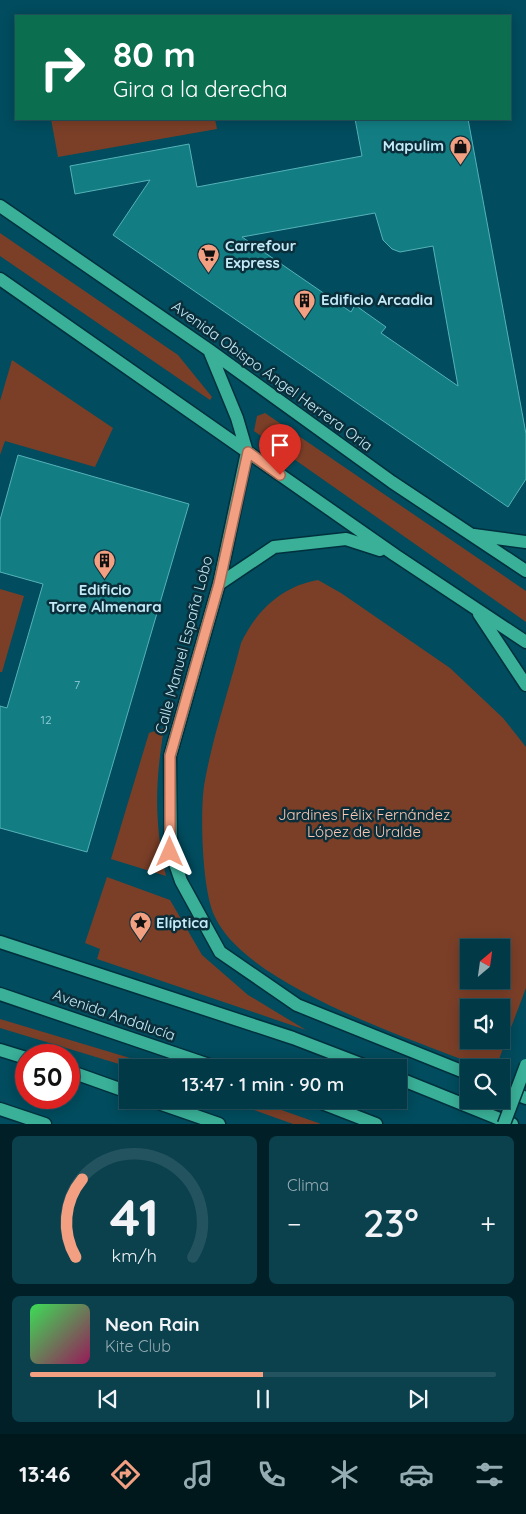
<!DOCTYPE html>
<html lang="es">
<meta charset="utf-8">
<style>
:root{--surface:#013946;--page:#0b404d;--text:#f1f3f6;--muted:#96acb3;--line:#23535f;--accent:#f2a081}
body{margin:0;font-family:Quicksand,sans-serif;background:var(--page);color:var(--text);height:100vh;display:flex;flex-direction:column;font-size:19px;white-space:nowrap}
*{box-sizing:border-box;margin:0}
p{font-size:16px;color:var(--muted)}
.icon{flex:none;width:28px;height:28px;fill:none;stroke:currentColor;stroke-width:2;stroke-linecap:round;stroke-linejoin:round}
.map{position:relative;height:1124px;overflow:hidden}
.sheet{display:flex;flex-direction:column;gap:12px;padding:12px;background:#011f26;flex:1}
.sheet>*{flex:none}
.top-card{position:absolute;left:15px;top:15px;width:496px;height:105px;border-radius:0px;box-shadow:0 2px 12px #0003,0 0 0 1px var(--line);background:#0b6e4f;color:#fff;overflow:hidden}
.needle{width:32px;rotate:29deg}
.fabs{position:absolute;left:460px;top:939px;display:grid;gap:10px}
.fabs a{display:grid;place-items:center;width:50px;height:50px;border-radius:0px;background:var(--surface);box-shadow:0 2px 12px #0003,0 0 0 1px var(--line);font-size:25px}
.speed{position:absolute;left:15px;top:1044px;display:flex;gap:10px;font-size:25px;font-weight:700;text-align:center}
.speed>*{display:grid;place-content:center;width:65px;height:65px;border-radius:50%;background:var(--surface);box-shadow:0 2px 12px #0003,0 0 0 1px var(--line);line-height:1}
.speed .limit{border:8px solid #d22;background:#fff;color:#111}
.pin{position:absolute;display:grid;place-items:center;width:42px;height:42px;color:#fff;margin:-51px -21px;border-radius:50% 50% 50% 0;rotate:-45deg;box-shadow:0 0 5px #0007}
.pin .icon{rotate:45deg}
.me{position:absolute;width:55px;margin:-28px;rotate:0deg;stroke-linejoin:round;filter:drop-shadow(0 0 4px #0008)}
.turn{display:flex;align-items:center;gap:18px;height:105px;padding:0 15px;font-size:22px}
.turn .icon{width:65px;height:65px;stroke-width:2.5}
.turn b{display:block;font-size:35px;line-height:42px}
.big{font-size:38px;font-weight:600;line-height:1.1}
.sheet .card{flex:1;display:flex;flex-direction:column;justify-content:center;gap:8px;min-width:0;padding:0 18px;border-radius:8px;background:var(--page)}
.sheet .dial{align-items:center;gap:0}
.dial svg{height:130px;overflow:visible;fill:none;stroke:var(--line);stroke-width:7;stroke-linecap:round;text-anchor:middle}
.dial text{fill:var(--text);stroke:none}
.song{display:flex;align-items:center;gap:15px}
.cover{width:60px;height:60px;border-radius:8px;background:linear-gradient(135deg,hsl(130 70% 55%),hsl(330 70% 35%))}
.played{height:5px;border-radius:2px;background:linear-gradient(90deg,var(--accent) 50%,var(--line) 50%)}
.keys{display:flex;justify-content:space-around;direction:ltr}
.heat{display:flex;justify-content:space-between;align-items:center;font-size:28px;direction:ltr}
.sheet .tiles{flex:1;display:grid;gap:12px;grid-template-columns:1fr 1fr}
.card:last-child{grid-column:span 2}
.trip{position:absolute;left:119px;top:1059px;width:288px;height:50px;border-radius:0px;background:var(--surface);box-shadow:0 2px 12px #0003,0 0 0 1px var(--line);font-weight:600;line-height:50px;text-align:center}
.tab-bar{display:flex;height:80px;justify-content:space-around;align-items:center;background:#00171c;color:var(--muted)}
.tab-bar .icon{width:35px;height:35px}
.tab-bar .on{color:var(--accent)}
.tab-bar b{font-size:22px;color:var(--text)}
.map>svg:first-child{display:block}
.green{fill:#7b3f28;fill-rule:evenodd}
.building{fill:#127e84;stroke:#55b2b8;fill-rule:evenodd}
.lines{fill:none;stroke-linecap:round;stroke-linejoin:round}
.major-casing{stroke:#00303d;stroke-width:15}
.major{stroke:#3ab098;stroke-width:12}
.major-bridge-casing{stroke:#00303d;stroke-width:15;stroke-linecap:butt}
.major-bridge{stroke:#3ab098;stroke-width:12}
.route-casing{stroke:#9d6854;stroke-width:12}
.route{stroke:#f2a081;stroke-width:9}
.labels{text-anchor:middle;stroke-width:5;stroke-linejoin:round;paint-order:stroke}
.number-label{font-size:12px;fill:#98cfdb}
.poi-label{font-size:15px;font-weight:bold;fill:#c4eaf8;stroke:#0b2f3a;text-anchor:start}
.street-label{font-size:15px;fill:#c4eaf8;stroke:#0b2f3a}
.park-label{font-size:15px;fill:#fcc7b3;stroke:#0b2f3a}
</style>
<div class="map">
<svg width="526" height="1124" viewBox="0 0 526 1124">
<rect width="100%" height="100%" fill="#014c5e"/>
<!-- green -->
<path class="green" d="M51 119H215L217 129 58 157Z
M0 233 178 355 212 397 210 400 0 256Z
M12 360 113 428 95 467 5 441 0 455V401Z
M265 413 526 591V622L254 431 257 416Z
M318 580 341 593 450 668 503 718 526 747V988L496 1067H481C412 1039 247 986 215 917 202 892 200 815 204 786 212 738 229 690 241 643 256 611 282 586 318 580ZM469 948H501V980H469ZM469 1008H501V1040H469Z
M0 589 24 596 2 672H0Z
M164 728C155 783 154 821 166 876L111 859 149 733Z
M107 877 170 900 202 955 248 995 306 1030 97 959 100 949 85 943Z
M0 1019 160 1067H129L0 1028Z
M226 1100H253L321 1124H293Z"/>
<!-- building -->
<path class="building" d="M355 119H468L526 434V479L508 507 113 235 150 180 75 194 70 166 189 144 197 187 362 156ZM375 213 383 240 392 249 400 252 433 246 458 386 381 333 386 327 355 305 351 312 242 237Z
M18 455 189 504 87 852 0 828V706L7 708 43 584 0 572V520Z"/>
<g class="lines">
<defs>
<path id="major" d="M0 206 209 350 392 482 526 571
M0 279 395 555 526 642
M209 350 237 418 247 452
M247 452 219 584 170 756 171 852 181 881 220 952 297 1005 469 1074
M474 535 526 542
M219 584 274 547 346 539 380 550
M479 614 526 685
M0 942 293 1038 371 1068
M0 994 218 1068
M0 1050 26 1058
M69 1071 128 1092
M398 1078 512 1124
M501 1088 526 1098
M150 1100 219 1124
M314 1100 376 1124
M0 1109 45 1124"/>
</defs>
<!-- major casing -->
<use href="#major" class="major-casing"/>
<!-- major -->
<use href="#major" class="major"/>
<defs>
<path id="major-bridge" d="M504 1124 526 1065"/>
</defs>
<!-- major-bridge casing -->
<use href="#major-bridge" class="major-bridge-casing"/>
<!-- major-bridge -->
<use href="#major-bridge" class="major-bridge"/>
</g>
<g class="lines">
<defs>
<path id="route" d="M170 852V756L219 584 248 452 280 475"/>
</defs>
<!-- route casing -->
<use href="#route" class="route-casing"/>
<!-- route -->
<use href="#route" class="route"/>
</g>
<!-- icons -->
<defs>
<symbol id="shop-pin" viewBox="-11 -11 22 30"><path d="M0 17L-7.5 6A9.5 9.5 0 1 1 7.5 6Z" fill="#f2a081" stroke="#0b2f3a"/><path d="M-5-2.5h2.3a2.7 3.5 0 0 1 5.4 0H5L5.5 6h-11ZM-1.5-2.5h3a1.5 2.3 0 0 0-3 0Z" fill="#111"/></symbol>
<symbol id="supermarket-pin" viewBox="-11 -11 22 30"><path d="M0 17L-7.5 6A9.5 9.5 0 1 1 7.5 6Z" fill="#f2a081" stroke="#0b2f3a"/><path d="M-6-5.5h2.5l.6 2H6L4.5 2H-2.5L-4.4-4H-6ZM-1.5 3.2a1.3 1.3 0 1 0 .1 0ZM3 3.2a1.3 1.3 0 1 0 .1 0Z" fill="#111"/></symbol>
<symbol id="building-pin" viewBox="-11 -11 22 30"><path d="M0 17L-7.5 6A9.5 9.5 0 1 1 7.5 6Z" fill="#f2a081" stroke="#0b2f3a"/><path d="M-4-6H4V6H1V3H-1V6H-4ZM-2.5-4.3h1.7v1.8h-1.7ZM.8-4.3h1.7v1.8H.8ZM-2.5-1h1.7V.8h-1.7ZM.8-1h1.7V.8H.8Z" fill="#111"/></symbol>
<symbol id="sight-pin" viewBox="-11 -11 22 30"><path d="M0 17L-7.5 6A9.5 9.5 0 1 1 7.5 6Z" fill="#f2a081" stroke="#0b2f3a"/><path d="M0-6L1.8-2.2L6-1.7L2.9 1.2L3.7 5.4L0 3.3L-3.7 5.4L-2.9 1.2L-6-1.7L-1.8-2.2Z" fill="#111"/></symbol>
</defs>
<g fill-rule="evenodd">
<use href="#shop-pin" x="448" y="134" width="25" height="34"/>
<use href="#supermarket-pin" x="196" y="242" width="25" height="34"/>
<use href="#building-pin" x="292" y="288" width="25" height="34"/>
<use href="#building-pin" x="92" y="548" width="25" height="34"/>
<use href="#sight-pin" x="128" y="910" width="25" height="34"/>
</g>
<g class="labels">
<!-- number labels -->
<g class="number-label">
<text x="77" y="689">7</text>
<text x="46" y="724">12</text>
</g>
<!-- poi labels -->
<g class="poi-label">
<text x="444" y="151" text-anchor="end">Mapulim</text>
<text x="225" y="251">Carrefour<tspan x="225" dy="17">Express</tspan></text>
<text x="321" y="305">Edificio Arcadia</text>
<text x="105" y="595" text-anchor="middle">Edificio<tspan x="105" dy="17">Torre Almenara</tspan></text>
<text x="156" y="928">Elíptica</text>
</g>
<!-- street labels -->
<g class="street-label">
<text transform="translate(272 376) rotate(36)" y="5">Avenida Obispo Ángel Herrera Oria</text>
<text transform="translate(184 645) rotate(-75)" y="5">Calle Manuel España Lobo</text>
<text transform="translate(114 1015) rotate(19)" y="5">Avenida Andalucía</text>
</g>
<!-- park labels -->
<g class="park-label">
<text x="364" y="820">Jardines Félix Fernández<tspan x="364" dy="17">López de Uralde</tspan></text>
</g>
</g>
</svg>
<div class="fabs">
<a><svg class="needle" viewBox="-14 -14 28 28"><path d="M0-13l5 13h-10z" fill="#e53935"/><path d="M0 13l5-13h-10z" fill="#96acb3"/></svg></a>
<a><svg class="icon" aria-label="sound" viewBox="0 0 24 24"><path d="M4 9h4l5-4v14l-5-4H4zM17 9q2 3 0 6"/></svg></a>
<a><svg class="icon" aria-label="search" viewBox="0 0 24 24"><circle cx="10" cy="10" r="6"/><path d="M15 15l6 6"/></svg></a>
</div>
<div class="speed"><div class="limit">50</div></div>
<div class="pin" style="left:280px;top:475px;background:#d93025"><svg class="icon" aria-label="arrive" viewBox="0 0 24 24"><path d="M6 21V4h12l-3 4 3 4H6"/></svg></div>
<svg class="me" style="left:170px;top:852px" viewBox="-20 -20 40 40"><path d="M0-17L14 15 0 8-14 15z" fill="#f2a081" stroke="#fff" stroke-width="4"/></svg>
<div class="trip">13:47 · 1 min · 90 m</div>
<div class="top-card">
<div class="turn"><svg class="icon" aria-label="right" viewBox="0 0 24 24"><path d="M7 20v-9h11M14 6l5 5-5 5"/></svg><div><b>80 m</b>Gira a la derecha</div></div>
</div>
</div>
<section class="sheet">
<div class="tiles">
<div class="card dial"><svg viewBox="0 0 100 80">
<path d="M14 69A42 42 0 1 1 86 69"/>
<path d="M14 69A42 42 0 0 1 18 21" stroke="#f2a081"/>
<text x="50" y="56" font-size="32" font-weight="700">41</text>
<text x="50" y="72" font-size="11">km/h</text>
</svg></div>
<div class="card"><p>Clima</p>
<div class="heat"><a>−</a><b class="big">23°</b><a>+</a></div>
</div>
<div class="card">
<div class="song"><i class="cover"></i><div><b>Neon Rain</b><p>Kite Club</p></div></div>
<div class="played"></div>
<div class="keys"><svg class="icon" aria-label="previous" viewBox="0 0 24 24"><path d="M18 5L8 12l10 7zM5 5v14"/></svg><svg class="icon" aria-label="pause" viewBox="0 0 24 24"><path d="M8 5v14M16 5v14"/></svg><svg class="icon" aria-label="next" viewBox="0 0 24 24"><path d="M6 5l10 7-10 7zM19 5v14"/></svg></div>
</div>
</div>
</section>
<nav class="tab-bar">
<b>13:46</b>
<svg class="icon on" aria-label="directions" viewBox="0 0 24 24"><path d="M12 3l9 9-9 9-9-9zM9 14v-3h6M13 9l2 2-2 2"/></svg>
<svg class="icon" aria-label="music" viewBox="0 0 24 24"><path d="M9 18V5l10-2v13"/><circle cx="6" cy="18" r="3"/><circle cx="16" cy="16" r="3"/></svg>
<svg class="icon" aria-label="phone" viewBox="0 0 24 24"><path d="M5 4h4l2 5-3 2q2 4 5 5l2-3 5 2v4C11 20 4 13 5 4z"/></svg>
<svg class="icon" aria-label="climate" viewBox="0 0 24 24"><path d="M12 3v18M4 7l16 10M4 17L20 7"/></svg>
<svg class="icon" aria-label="car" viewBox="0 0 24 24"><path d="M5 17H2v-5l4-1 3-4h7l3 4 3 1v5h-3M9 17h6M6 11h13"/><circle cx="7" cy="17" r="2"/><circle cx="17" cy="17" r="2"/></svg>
<svg class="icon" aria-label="filters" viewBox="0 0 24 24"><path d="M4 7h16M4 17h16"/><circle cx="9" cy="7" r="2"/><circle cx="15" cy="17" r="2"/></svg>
</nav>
